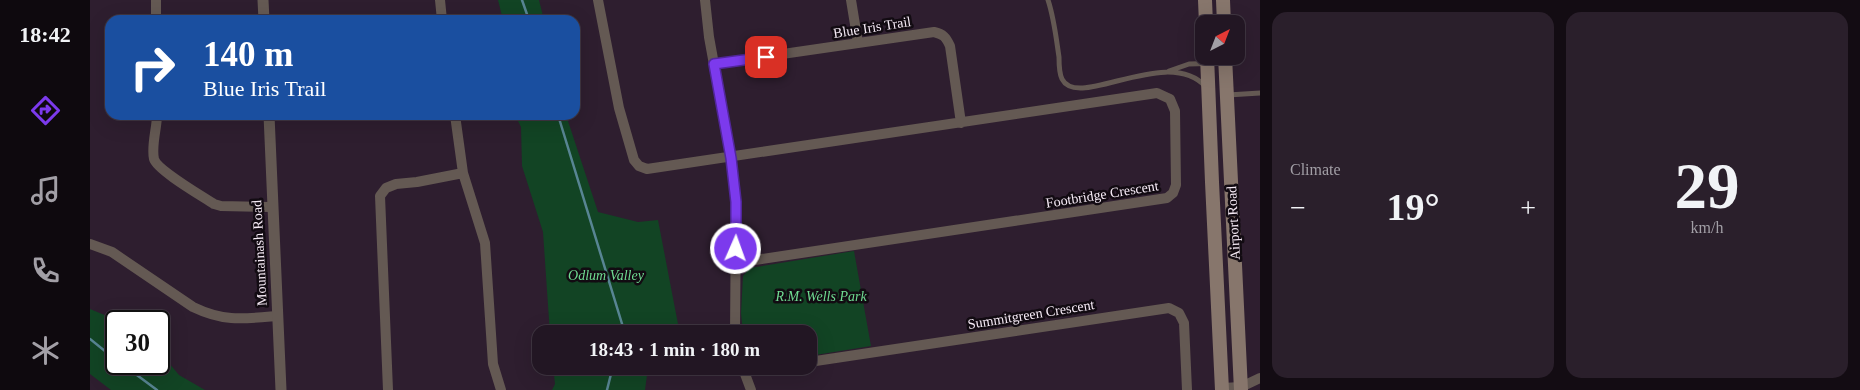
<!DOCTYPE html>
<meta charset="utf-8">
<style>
:root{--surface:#221623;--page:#2a1f2b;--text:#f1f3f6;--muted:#a29fa6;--line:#3f3541;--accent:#7c3aed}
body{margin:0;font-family:"Times New Roman",serif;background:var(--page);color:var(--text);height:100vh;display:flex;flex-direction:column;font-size:19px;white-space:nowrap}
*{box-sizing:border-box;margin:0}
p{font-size:16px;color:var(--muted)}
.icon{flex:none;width:28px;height:28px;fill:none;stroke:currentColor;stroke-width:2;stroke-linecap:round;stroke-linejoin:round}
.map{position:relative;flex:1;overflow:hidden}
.sheet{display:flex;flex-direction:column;gap:12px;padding:12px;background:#130c13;width:600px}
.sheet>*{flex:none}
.banner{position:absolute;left:15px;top:15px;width:475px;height:105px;border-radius:15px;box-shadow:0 5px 20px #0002,0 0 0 1px var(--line);background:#1a4fa0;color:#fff;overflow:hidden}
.needle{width:32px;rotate:42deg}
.fabs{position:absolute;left:1105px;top:15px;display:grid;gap:10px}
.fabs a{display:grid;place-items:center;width:50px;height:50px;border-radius:10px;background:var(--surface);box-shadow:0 5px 20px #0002,0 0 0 1px var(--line);font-size:25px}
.speed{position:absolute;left:15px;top:310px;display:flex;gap:10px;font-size:25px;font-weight:700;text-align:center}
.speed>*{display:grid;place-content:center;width:65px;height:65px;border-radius:50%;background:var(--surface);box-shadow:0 5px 20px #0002,0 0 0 1px var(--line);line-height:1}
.speed .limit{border:2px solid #111;border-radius:8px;background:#fff;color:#111}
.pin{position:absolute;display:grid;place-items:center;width:42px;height:42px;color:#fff;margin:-21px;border-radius:10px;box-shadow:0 2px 8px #0006}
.me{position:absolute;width:55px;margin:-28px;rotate:2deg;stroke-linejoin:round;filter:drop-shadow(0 0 4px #0008)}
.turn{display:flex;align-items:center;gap:18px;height:105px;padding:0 15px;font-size:22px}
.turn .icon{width:65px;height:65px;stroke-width:2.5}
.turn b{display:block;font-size:35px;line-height:42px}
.big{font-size:38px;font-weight:700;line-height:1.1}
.sheet .widget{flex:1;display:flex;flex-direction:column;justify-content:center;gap:8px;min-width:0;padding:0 18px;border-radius:15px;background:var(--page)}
.sheet .dial{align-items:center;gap:0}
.dial b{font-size:65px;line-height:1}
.heat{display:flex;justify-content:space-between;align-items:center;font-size:28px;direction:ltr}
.sheet .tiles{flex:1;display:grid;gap:12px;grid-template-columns:repeat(2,1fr)}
.trip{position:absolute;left:442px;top:325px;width:285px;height:50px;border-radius:15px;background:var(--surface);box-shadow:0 5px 20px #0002,0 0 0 1px var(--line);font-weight:700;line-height:50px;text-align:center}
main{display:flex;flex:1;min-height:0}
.tabs{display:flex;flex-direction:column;width:90px;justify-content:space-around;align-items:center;background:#0e090e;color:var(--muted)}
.tabs .icon{width:35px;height:35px}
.tabs .current{color:var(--accent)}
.tabs b{font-size:22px;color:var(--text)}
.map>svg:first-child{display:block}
.green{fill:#124424}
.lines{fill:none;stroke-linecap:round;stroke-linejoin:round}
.stream{stroke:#588593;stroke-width:2.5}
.service{stroke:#645953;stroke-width:5}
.minor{stroke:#645953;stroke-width:10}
.tertiary{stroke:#645953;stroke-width:11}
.secondary{stroke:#87766c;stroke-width:14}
.route-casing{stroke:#51269a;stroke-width:12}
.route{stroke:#7c3aed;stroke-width:9}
.labels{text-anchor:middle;stroke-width:5;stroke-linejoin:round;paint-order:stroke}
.street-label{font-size:14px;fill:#f6ebf6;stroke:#120b12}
.park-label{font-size:14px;font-style:italic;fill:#6fdb91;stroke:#120b12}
</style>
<main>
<nav class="tabs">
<b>18:42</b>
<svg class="icon current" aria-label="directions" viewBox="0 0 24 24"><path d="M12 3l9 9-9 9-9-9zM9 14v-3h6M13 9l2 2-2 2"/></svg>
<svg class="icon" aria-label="music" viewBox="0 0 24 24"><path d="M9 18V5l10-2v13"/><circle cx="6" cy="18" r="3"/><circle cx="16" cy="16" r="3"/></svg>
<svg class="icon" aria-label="phone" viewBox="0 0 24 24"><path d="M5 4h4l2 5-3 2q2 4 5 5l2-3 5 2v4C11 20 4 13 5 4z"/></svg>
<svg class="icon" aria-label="climate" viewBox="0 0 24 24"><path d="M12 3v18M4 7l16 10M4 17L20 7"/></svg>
</nav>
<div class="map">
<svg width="1170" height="390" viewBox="0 0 1170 390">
<rect width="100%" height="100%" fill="#2e1e2f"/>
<!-- green -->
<path class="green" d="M408 0H449L454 20H413Z
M425 115H476L508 212 548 222 568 220 588 324 585 334H460L453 232 432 166 431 127Z
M764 251 781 346 719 356V334H653L651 313 653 276 660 268Z
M0 309 29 321H26V364H69V351L89 375 115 390H21L0 374Z
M463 366H566L557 375 555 390H462L465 384Z"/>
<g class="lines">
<!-- stream -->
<path class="stream" d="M432 0 439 20
M468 115 533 327 531 334
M0 339 26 360
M32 364 67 390
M517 390 523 366"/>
<!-- service -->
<path class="service" d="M958 0C964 18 966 37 969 57 969 63 969 73 972 79 988 111 1077 44 1116 87
M1079 71 1099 64 1135 63
M1138 95 1170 93"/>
<!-- minor -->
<path class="minor" d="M66 0V20
M350 0 352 20
M508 0 529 108 544 160 549 166 557 169 1067 93 1080 99 1085 111 1086 185 1083 193 1077 198 645 263
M615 0 619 37 641 158 646 202 645 334
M761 0 768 43
M624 64 844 32C853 34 856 37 860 46L871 123
M67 115C67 128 61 146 64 159 67 170 112 196 124 204L131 206 182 207
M365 115 373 173 395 243 403 364 411 390
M0 244 22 252 103 307C134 322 153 319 187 316
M719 362 1079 308 1089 313 1094 323 1097 390
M652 366 661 390
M653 371 687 366
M1132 388 1151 387 1170 378
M298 390 290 196 296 188 306 184 327 182 373 173"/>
<!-- tertiary -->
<path class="tertiary" d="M173 0 174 20
M179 115 191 390"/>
<!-- secondary -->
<path class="secondary" d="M1115 0 1116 24
M1133 0 1134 24
M1117 56 1122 182 1132 390
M1135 56 1151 390"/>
</g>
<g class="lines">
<defs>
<path id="route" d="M646 249V202L641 158 624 64 676 57"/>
</defs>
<!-- route casing -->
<use href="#route" class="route-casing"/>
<!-- route -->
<use href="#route" class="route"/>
</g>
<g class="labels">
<!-- street labels -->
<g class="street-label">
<text transform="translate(782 27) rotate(-9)" y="5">Blue Iris Trail</text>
<text transform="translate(1012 194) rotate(-9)" y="5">Footbridge Crescent</text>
<text transform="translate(1143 223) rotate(-93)" y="5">Airport Road</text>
<text transform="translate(169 253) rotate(-93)" y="5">Mountainash Road</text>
<text transform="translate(941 314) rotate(-9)" y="5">Summitgreen Crescent</text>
</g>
<!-- park labels -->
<g class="park-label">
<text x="516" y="280">Odlum Valley</text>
<text x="731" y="301">R.M. Wells Park</text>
</g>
</g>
</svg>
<div class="fabs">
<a><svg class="needle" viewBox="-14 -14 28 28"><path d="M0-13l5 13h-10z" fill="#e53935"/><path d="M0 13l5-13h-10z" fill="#a29fa6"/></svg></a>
</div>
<div class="speed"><div class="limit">30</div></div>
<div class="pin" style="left:676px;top:57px;background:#d93025"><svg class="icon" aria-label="arrive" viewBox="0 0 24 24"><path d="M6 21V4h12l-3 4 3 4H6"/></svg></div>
<svg class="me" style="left:646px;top:249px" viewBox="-20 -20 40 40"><circle r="17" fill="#7c3aed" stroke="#fff" stroke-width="3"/><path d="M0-11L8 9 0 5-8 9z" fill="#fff"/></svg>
<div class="trip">18:43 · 1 min · 180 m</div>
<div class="banner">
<div class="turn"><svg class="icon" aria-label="right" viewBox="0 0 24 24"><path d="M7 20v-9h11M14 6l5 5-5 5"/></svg><div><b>140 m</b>Blue Iris Trail</div></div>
</div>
</div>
<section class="sheet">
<div class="tiles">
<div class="widget"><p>Climate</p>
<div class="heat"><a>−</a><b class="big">19°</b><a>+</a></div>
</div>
<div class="widget dial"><b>29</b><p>km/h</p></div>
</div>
</section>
</main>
